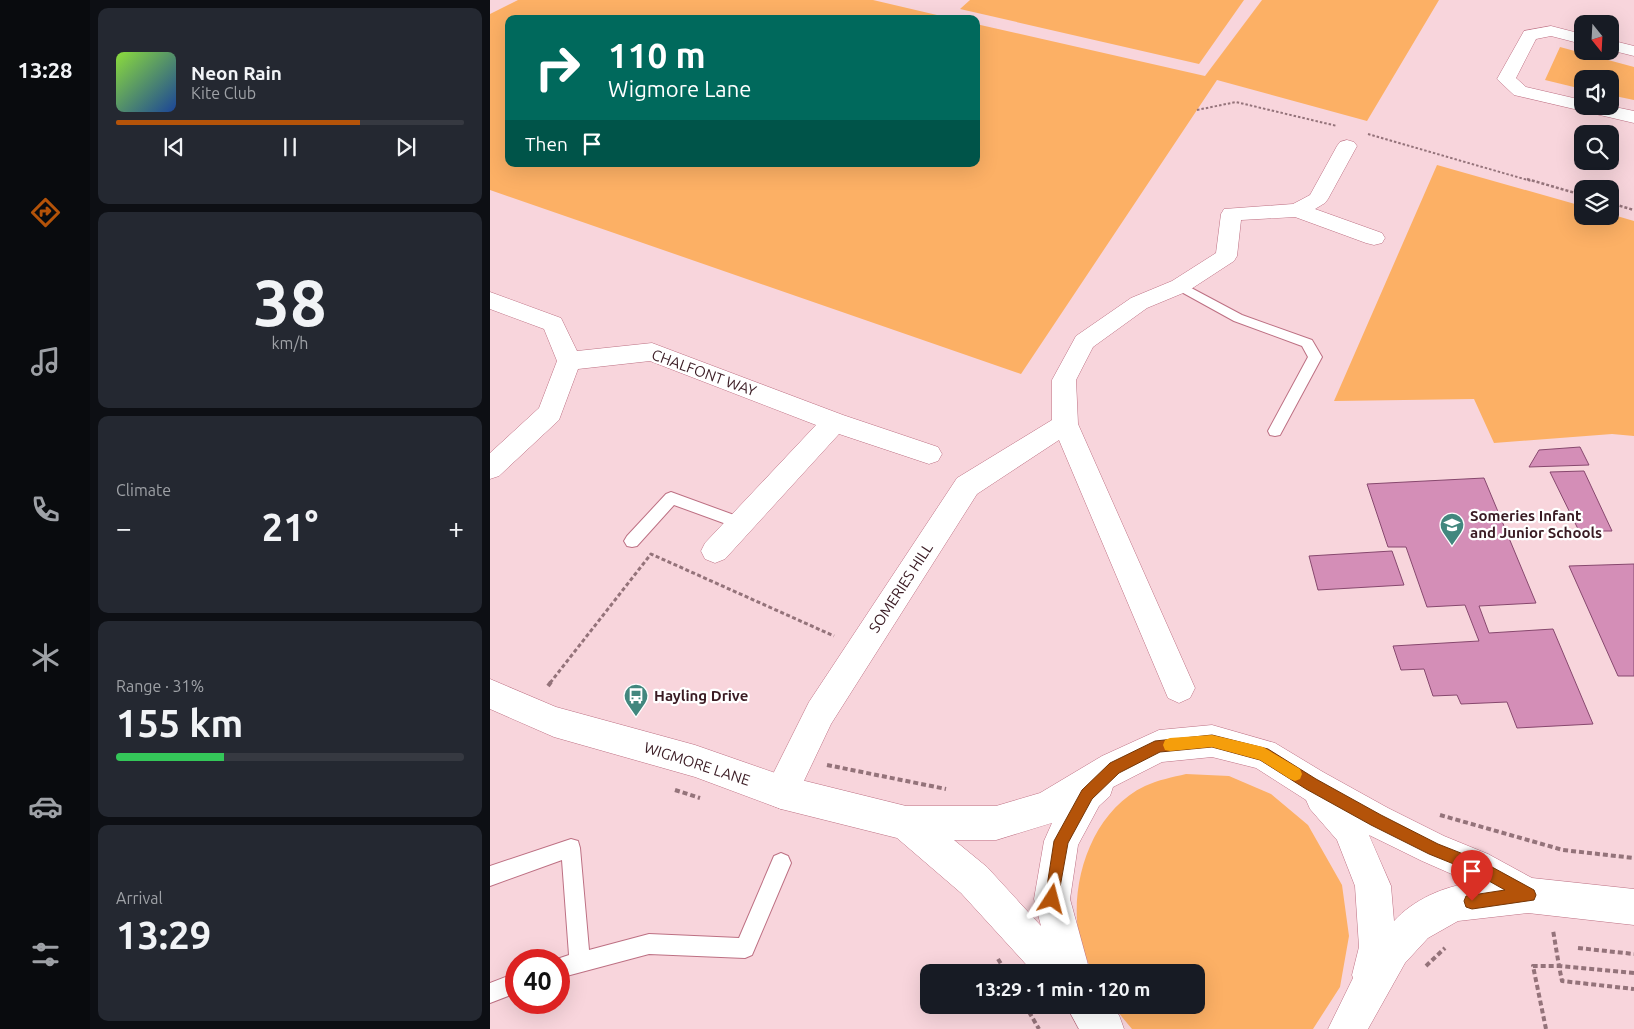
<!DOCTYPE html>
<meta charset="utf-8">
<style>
:root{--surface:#171b24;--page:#242831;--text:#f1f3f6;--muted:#9ea1a6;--line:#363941;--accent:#b45309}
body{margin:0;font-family:Ubuntu,sans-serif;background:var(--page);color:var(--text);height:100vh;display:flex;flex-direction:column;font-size:19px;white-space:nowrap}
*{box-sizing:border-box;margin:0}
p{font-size:16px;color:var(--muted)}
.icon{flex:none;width:28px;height:28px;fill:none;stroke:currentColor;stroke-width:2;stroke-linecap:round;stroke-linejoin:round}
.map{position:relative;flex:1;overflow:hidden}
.panel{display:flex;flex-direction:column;gap:8px;padding:8px;background:#0d0f14;width:400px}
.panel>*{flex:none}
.top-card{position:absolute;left:15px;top:15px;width:475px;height:152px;border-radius:10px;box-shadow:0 5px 20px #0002;background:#00695c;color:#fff;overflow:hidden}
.needle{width:32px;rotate:162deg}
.controls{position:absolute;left:1084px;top:15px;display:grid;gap:10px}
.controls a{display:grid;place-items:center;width:45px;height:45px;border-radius:10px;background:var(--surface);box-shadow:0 5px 20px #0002;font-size:25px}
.speed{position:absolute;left:15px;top:949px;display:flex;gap:10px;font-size:25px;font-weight:700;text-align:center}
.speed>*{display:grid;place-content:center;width:65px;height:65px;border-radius:50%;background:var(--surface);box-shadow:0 5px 20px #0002;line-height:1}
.speed .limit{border:8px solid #d22;background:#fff;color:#111}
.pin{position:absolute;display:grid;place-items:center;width:42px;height:42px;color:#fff;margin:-51px -21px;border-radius:50% 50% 50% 0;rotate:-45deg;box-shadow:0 0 5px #0007}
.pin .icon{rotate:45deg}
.me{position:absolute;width:55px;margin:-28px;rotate:9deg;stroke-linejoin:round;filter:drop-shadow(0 0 4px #0008)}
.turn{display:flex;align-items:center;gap:18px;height:105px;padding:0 20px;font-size:22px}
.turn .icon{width:65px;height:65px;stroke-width:2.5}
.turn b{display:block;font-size:35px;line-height:42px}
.then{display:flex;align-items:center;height:48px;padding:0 20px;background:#0003;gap:10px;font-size:19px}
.big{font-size:38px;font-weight:700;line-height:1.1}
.panel .tile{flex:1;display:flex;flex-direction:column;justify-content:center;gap:8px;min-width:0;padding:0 18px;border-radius:10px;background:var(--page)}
.panel .dial{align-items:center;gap:0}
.dial b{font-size:65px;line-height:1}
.song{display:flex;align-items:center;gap:15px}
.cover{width:60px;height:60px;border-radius:8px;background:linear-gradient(135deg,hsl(90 70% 55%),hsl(220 70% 35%))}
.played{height:5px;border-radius:2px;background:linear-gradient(90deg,var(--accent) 70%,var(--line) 70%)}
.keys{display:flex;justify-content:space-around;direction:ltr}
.heat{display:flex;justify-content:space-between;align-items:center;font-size:28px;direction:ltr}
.charge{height:8px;border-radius:4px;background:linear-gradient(90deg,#34c759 31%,var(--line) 0)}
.trip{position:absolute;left:430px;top:964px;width:285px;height:50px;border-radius:10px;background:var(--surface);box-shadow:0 5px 20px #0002;font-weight:700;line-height:50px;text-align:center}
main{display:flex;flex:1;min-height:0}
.tabs{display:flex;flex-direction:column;width:90px;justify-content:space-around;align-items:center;background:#090b0e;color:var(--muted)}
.tabs .icon{width:35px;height:35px}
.tabs .on{color:var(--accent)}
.tabs b{font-size:22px;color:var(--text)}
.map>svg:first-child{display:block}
.green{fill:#fcb065}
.building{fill:#d48eb7;stroke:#87486e}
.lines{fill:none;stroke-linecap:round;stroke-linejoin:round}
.lane-casing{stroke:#bd7083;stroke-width:2}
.street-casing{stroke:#bd7083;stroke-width:1}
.secondary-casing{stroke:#bd7083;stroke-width:1}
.path-far3{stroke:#94737a;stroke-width:2;stroke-dasharray:2.5 2;stroke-linecap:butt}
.path-far2{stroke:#94737a;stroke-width:2.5;stroke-dasharray:3 2;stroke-linecap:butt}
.path-far1{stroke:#94737a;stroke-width:3;stroke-dasharray:4 2.5;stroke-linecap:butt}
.path{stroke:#94737a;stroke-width:4;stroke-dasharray:5 3;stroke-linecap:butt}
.lane{fill:#fff;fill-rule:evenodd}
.street{fill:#fff;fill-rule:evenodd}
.secondary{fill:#fff;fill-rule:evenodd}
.route{fill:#b45309;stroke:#753606}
.slow{fill:#f59e0b}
.labels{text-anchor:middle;stroke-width:4.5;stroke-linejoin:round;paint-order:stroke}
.street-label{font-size:15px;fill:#3a1b23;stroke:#fff}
.poi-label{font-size:15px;font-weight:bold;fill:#3a1b23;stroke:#fff;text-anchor:start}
</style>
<main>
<nav class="tabs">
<b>13:28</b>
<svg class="icon on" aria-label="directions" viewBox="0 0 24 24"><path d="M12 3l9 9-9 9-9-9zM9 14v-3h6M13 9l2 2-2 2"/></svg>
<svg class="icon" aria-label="music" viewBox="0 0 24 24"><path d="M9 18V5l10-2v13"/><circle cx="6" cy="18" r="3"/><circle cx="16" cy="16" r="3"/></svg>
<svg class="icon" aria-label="phone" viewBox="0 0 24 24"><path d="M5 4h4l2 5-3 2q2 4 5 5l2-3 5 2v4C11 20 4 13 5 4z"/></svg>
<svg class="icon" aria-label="climate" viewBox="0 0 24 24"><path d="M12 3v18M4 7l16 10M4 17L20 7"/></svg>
<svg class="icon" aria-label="car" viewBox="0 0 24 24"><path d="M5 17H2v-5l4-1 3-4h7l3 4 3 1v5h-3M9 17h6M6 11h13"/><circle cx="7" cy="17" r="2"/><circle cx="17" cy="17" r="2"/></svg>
<svg class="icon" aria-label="filters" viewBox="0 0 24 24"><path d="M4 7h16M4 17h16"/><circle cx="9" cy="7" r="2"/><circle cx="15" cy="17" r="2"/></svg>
</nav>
<section class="panel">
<div class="tile">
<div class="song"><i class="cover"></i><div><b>Neon Rain</b><p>Kite Club</p></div></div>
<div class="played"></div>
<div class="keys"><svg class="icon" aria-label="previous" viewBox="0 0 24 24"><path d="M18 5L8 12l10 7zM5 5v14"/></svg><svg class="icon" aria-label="pause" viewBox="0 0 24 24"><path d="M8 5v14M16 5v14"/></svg><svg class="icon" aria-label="next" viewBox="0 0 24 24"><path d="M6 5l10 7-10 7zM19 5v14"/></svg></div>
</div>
<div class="tile dial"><b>38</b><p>km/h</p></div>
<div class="tile"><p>Climate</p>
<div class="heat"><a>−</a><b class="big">21°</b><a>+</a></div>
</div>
<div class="tile"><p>Range · 31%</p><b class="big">155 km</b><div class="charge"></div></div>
<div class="tile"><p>Arrival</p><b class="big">13:29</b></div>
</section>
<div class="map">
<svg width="1144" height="1029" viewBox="0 0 1144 1029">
<rect width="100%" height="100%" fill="#f8d5dc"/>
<!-- green -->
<path class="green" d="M28 0H383L464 19H19V164H486V24L715 76 772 0H949L877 121 727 80 531 374 0 190V14Z
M480 0H754L709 64 470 9Z
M1070 47 1144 67V100L1120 95V79H1092V89L1055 80Z
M947 165 1092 206V216H1120V214L1144 221V436L1122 434 1004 443 984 399 844 401Z
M696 774 739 776 781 794 818 825 852 885 859 936 850 987 823 1029H642L622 1005H706V972H602C598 961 591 949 589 937 579 882 602 811 655 786 668 780 683 777 696 774Z"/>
<!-- building -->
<path class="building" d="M1090 447 1099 465 1039 467 1049 450Z
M1094 471 1122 531H1089L1060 472Z
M994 478 1046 603 989 606 999 633 1063 629 1103 724 1027 728 1017 702 971 704 967 695 943 696 934 669 911 670 903 646 989 641 975 605 937 607 916 547H898L877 484Z
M902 551 914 585 828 590 819 556Z
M1144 564V676H1128L1079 566Z"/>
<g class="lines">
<defs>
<path id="lane" d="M690 282 752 315 822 340 832 357 790 435 785 436 780 435 778 431 818 357 812 346 744 321 686 289 684 286Z
M181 492 255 519 258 523 255 527 250 529 184 505 147 546 142 547 137 546 134 541 137 536 176 494Z
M81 839 88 841 90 848 99 950 159 934 249 938 284 856 291 853 298 856 301 863 262 955 255 958 159 954 69 978V960H64L79 955 72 860 0 886V866Z
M26 973V993L0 1003V983Z"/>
<path id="street" d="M1061 26 1092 34V44L1061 36 1046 39 1026 78 1036 87 1092 100V106H1120L1144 111V123L1024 95 1007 79 1034 31Z
M1120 40 1144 46V56L1120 50Z
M857 140 864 142 867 146 838 199 835 203 825 209 892 233 895 238 892 243 884 245 876 243 805 217 751 220 747 256 744 261 698 291 657 308 603 347 586 380 588 424 705 688 700 698 689 703 678 698 569 440 487 494 341 724 303 804 291 809 279 804 274 792 319 702 467 478 562 420V380L586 336 641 298 682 281 726 253 731 214 734 209 803 204 820 195 847 146 850 142Z
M0 292 71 318 87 351 162 343 353 415 448 447 452 454 448 461 439 464 349 434 235 559 225 563 215 559 211 551 215 543 326 425 160 361 88 369 69 420 9 476 0 479V453L49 408 67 361 54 329 0 309Z"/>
<path id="secondary" d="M0 679 66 707 205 745 291 775 416 806H506L550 793 612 756 669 730 722 725 785 743 833 772 898 808 954 836 998 854 1042 878 1144 889V925L1038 913 968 921 938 938 915 963 878 1029H838L863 978 862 975 869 947 865 886 847 840 820 809 816 800 766 768 722 757 672 762 623 787 620 796 609 806 588 845 580 899 600 972H543L471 893 407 838 291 809 205 777 64 737 0 709ZM562 823 554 841 544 899 551 926 497 867 464 840H506ZM879 835 932 861 982 883C954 886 923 900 904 921L901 886Z
M576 1005H618L629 1015 634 1029H589Z"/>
</defs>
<!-- lane casing -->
<use href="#lane" class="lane-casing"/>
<!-- street casing -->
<use href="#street" class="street-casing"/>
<!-- secondary casing -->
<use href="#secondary" class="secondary-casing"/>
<!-- path-far3 -->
<path class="path-far3" d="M707 110 746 102 847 126
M878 134 1041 181"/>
<!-- path-far2 -->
<path class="path-far2" d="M1037 179 1092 195
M1120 203 1144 210"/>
<!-- path-far1 -->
<path class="path-far1" d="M60 683 161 554 344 636"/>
<!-- path -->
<path class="path" d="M58 686 61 682
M337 765 456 789
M185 790 210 798
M950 815 1073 850 1144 858
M1088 948 1144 954
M508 959 516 972
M936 966 955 948
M1144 973 1069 966 1072 981 1144 989
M535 1005 549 1029
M1056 1029 1043 966H1069L1063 930"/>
<!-- lane -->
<use href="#lane" class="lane"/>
<!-- street -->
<use href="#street" class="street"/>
<!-- secondary -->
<use href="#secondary" class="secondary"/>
</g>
<!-- route -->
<path class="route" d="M722 735 778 749 826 779 891 815 948 844 991 861 1044 890 1046 895 1044 900 982 909 976 907 974 901 976 896 1015 890 981 871 939 854 881 825 816 789 770 760 722 747 670 752 629 773 602 799 578 843 567 904 562 906 557 904 555 899 564 841 592 790 620 763 665 741Z"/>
<!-- slow -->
<path class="slow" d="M722 735 773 747 810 769 812 774 810 779 805 781 800 779 770 760 722 747 680 751 675 750 673 745 675 740 680 738Z"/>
<!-- icons -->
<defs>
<symbol id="school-pin" viewBox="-11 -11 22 30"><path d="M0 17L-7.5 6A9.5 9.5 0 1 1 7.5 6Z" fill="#42877e" stroke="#fff"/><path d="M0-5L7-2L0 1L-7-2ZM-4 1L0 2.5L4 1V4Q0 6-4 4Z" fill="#fff"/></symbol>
<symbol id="bus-pin" viewBox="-11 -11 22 30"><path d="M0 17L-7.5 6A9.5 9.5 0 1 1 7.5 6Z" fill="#42877e" stroke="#fff"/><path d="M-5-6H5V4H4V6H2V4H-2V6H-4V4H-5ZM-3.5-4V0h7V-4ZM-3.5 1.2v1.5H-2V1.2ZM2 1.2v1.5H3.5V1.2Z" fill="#fff"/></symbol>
</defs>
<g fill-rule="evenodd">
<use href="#school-pin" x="948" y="511" width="28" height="38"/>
<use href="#bus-pin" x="132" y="682" width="28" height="38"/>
</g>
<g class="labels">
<!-- street labels -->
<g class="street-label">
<text transform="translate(214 373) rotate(20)" y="5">CHALFONT WAY</text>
<text transform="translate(411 588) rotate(-57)" y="5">SOMERIES HILL</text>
<text transform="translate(207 764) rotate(18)" y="5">WIGMORE LANE</text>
</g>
<!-- poi labels -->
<g class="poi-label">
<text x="980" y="521">Someries Infant<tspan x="980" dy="17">and Junior Schools</tspan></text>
<text x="164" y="701">Hayling Drive</text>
</g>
</g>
</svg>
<div class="controls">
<a><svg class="needle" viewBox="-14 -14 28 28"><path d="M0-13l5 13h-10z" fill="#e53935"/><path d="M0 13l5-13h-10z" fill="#9ea1a6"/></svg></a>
<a><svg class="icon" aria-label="sound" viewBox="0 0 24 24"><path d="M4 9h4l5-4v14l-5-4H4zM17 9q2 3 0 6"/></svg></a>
<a><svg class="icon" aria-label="search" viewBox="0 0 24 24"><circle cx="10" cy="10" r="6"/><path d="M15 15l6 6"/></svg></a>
<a><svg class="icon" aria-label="layers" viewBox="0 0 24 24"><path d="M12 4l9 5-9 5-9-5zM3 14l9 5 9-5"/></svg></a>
</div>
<div class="speed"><div class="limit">40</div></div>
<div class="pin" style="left:982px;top:901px;background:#d93025"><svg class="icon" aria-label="arrive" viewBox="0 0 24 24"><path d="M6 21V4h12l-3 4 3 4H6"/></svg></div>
<svg class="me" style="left:562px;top:899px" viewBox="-20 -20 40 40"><path d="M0-17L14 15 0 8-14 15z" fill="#b45309" stroke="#fff" stroke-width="4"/></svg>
<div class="trip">13:29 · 1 min · 120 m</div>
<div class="top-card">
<div class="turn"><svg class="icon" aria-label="right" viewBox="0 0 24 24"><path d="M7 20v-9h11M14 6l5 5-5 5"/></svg><div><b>110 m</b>Wigmore Lane</div></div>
<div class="then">Then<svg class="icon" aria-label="arrive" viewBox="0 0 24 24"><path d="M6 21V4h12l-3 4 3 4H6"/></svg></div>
</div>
</div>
</main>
